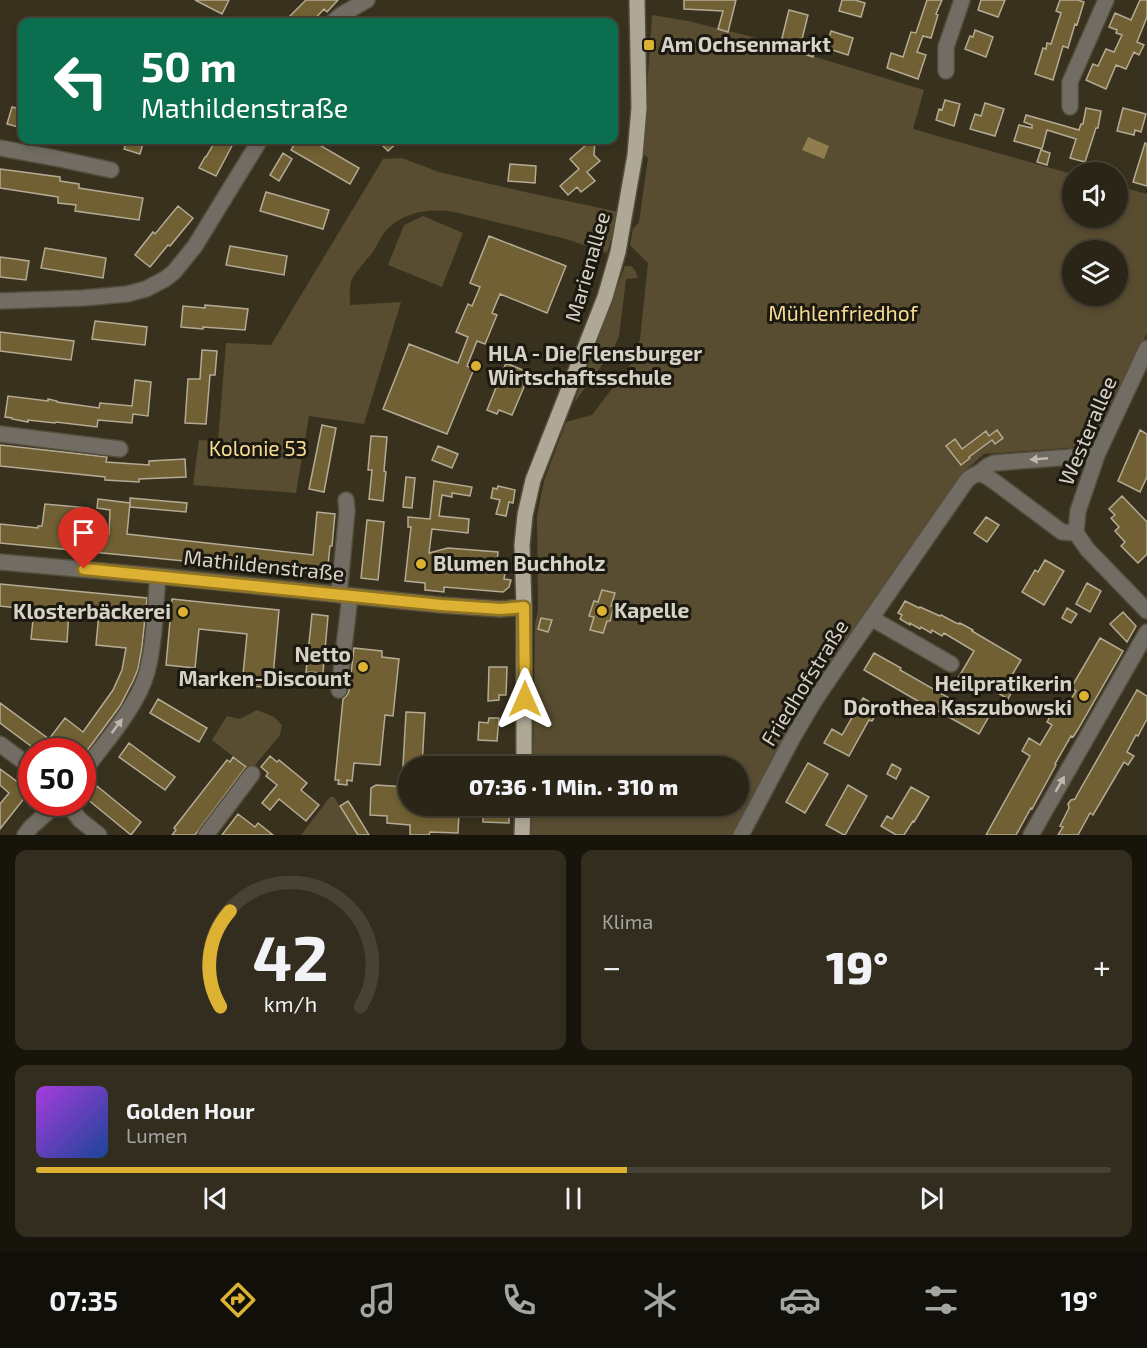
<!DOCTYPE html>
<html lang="de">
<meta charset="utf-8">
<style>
:root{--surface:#2a2516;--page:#322d1f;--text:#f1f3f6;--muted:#a5a5a1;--line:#464235;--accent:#ddb233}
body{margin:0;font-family:"Exo 2",sans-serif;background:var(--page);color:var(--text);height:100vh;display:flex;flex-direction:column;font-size:22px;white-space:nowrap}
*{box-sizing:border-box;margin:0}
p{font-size:20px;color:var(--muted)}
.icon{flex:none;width:33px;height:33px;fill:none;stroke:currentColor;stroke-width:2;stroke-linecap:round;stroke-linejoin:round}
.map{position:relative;height:835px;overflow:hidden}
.details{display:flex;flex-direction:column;gap:15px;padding:15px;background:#17140c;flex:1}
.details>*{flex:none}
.hud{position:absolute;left:18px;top:18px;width:600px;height:126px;border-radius:12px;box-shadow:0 3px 9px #0003,0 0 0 2px var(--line);background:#0b6e4f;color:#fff;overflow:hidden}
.fabs{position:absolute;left:1062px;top:162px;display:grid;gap:12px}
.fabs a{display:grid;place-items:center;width:66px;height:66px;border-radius:50%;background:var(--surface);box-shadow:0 3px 9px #0003,0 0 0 2px var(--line);font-size:30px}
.speed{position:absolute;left:18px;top:738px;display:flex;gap:12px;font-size:30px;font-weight:700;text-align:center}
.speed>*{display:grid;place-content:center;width:78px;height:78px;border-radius:50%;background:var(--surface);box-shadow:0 3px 9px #0003,0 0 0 2px var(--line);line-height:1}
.speed .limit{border:9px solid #d22;background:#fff;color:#111}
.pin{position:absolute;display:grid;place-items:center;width:51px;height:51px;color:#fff;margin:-62px -26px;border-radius:50% 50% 50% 0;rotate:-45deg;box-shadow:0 0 6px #0007}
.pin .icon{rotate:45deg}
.me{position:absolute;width:66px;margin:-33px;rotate:0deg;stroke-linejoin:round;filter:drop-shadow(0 0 4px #0008)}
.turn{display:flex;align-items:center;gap:21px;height:126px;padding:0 24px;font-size:27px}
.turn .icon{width:78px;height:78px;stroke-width:2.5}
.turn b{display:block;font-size:42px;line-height:51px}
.big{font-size:45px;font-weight:800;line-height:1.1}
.details .widget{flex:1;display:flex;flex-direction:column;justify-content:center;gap:9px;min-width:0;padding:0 21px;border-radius:12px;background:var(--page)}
.details .dial{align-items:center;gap:0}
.dial svg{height:156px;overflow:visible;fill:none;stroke:var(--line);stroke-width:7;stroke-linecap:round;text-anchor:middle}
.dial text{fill:var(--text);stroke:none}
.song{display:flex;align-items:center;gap:18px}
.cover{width:72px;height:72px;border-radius:9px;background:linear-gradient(135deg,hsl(280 70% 55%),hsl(220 70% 35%))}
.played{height:6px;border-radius:3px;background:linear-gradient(90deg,var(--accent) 55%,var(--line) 55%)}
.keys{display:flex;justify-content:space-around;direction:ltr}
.heat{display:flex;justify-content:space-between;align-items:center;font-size:33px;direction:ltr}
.details .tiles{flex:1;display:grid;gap:15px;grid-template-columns:1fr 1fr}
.widget:last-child{grid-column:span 2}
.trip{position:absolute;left:398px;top:756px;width:351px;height:60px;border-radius:30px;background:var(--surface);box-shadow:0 3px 9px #0003,0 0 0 2px var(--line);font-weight:800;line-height:60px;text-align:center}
.tabs{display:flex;height:96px;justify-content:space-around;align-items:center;background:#110f09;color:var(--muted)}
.tabs .icon{width:42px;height:42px}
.tabs .current{color:var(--accent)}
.tabs b{font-size:27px;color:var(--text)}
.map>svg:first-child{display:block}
.green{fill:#594d31;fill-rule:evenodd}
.water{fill:#8f7d50}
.building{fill:#716033;stroke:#b4ab95;stroke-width:1.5}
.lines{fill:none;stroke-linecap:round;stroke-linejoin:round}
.minor-casing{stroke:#554e3c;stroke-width:18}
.major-casing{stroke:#554e3c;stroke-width:18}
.minor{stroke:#716d64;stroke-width:15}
.major{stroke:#b0a896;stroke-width:15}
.oneway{fill:#beb9ae}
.route-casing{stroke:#907421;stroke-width:15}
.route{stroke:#ddb233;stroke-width:10}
.poi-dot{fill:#ddb233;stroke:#1c1911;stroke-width:2}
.labels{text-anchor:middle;stroke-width:6;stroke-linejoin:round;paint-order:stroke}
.poi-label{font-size:21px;font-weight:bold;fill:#d7d2c7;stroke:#1c1911;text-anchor:start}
.street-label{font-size:21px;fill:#d7d2c7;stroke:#1c1911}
.park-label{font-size:21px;fill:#f8dc93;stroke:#1c1911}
</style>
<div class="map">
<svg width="1147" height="835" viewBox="0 0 1147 835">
<rect width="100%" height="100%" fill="#38311e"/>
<!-- green -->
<path class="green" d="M652 15 688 21 761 39 799 52 924 90 913 129 1072 174V218H1118V186L1147 194V333L1094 446 984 454 961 474 817 684 733 835H531L532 806H738V766H533L535 624 538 610 537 516 544 481 566 422 592 415 633 361 640 339 648 263 630 245 633 229 639 222 648 158 643 153ZM1072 250H1118V296H1072Z
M402 158 439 172 525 192 619 212 607 253 566 239 454 212C429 208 402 212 385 232 380 238 377 245 373 252 368 258 352 276 351 282 349 289 350 298 350 305L401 302 364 424 309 416 296 493 193 485 199 440 218 441 226 343 271 345 383 159Z
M423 216 463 233 442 287 388 265 404 225Z
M625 266H631L635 270 638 278 626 279 619 336 613 350 574 403Z
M257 710 274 717 282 725 280 735 251 770 212 740 227 716 240 719Z
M330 797H334L357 835H301Z"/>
<!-- water -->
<path class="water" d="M808 137 829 146 824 159 802 150Z"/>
<!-- building -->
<path class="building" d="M195 0H229L222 14Z
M306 0H338L327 12 324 9 312 22H284Z
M684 0H736L728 32 718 29 723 11 684 9Z
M842 0H855L865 3 861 17 839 11Z
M927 0H942L936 14 938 15 931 38 923 36 917 52 926 55 918 79 887 68 891 53 903 57 911 32 916 33Z
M981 0H1005L998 17 978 10Z
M1060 0H1078L1084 2 1077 25 1075 24 1068 48 1063 46 1053 80 1035 74 1043 48 1046 49 1047 43 1051 44 1061 13 1056 11Z
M1140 0H1147V17L1137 42 1144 45 1139 55 1134 52 1126 69 1116 65 1106 89 1086 80 1093 64 1098 66 1106 49 1114 52 1122 35 1116 33 1117 30 1109 27 1115 13 1131 20Z
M789 10 808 15 801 43 782 38Z
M975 30 993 37 986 57 965 49 970 36 973 37Z
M831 31 853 38 848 55 826 48Z
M802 41 816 46 813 57 799 52Z
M945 100 960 104 954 126 936 120 939 109 942 110Z
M985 103 1004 109 995 136 970 129 975 114 981 116Z
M12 107 22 109V128L7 124Z
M1086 108 1101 111 1098 128H1096L1085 162 1070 158 1076 139 1047 130 1042 149 1014 141 1019 125 1032 128V125L1024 122 1026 115 1079 130 1081 124H1083Z
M1123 108 1146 114 1141 132 1135 130 1134 135 1117 131Z
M127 140H144L140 154 124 149Z
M216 140H235L216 176 199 168 205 157H206Z
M297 140H311L359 168 350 184 291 150Z
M377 140H400L388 151Z
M581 140H595L594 155 600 161 587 172 595 181 581 192 577 187 568 195 560 186 579 169 570 159 586 145Z
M1145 143 1147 144V186L1133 182Z
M1041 150 1050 153 1047 165 1037 162Z
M283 153 292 159 279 181 270 175Z
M510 164 536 166 535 183 508 181Z
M0 169 60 177V181L79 184V188L143 198 139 220 75 211 76 205 58 203V197L0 188Z
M266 192 329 210 323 229 260 211Z
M178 206 193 218 170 246 168 245 150 267 135 255 153 232 155 234Z
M489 236 566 266 547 313 500 294 492 313 497 315 485 344 477 341 467 366 474 369 447 434 383 409 409 344 458 363 468 337 456 332 468 304 472 306 480 287 470 283Z
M230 246 287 256 284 275 226 265Z
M45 248 106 258 103 278 41 268Z
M0 257 29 261 26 280 0 277Z
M205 305 248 309 245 330 203 327V329L181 327 183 306 205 308Z
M95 321 147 327 145 345 92 339Z
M0 332 74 341 71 360 0 351Z
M202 350 217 351 215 375H210L206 424 185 423 188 379H200Z
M506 363 530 373 512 415 499 410 497 414 487 410Z
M135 380 151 382 148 416 133 414 132 423 98 420 97 427 56 422 55 423 28 420V422L12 419V418L5 417 8 396 48 401V399L57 401V402L99 408 100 403 132 406Z
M322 425 336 428 324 492 309 489Z
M997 430 1003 438 995 444 992 440 969 457 970 458 961 465 946 446 955 439 962 449 986 431 989 436Z
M1140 430 1147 434V477L1140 492 1118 481Z
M371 436 387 437 384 471 386 472 383 501 369 499 372 470H368Z
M0 445 107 457 106 462 149 465V461L185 459 186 477 139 479V482L105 480V477L0 466Z
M438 446 458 454 452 468 432 460Z
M406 477 415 478 412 508 403 507Z
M434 481 472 487 470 496 452 493V497L442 495 439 516 469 519 468 533 432 529 429 553 448 548 498 552 496 572 505 573 504 579 511 580 509 587 503 592 444 587V592L425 590V583L405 581 411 527H408V517L430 519Z
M498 486 515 490 513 503 509 502 506 516 496 514 500 500 491 498 493 488 497 489Z
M1122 496 1147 522V554L1138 563 1121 546 1125 542 1115 531 1119 527 1111 518 1115 515 1109 509Z
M130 498 187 503 186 512 130 507Z
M98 499 130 503 127 534 313 555 317 512 335 514 332 546H330L327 575 0 543V524L38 528V526H42L45 504 88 508 85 532 109 534 110 510 97 508Z
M986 517 999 525 987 542 974 533Z
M367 520 384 522 378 580 361 578Z
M1045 560 1064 571 1044 605 1022 592 1035 570 1038 572Z
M1087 583 1101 591 1090 612 1076 604Z
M0 584 147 598 142 647 138 669 133 681 120 706 86 752H39L0 723V703L49 739 65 718 83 732 113 690 122 670 126 648 96 645 99 613 69 611 67 642 31 639 34 610 0 606Z
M602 590 615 593 611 606H614L610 621H607L603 633 590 630 594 617 589 616 594 601 598 602Z
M172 599 279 610 272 688 242 685 247 634 199 629 195 668 166 665Z
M905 601 919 608 920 607 940 616 941 615 956 623 960 624V623L973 630 972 631 1021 660 1006 685 1013 689 1008 699 976 680 971 689 957 680 974 651 944 633 942 636 932 630 931 633 921 627 920 629 910 623V625L900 619 902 615 898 613Z
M1067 608 1077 614 1071 623 1062 618Z
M1123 612 1136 626 1127 642 1110 624Z
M312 614 328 616 323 673 306 672Z
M541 618 552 620 548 632 538 629Z
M1100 638 1123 651 1077 731 1073 737 1071 736 1055 764 1056 765 1032 809 1031 808 1016 835H986L1030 756 1022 751 1029 738 1040 745 1052 725 1047 722 1057 704 1065 709 1076 691 1071 688Z
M354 648 382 651V657L399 659 393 716 385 715 380 765 354 763 352 781 347 780V785L338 784 339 780H335L343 699 347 695 349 691Z
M874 653 901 668 900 670 968 709 969 706 988 718 979 734 931 707 930 708 864 670Z
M489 667H507L506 695H499V700L488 701Z
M1137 690 1147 696V719L1138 736 1136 735 1127 752 1134 756 1128 765 1124 762 1093 815 1090 813 1078 835H1058L1063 827 1060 826 1069 808 1068 804 1071 800 1075 799 1077 795Z
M863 698 880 708 872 721 869 720 849 756 824 743 832 729 842 735Z
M158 699 207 728 199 742 150 713Z
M406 712 425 713 422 766H403Z
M489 718H499L497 741 478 740 479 722 488 723Z
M129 743 175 777 165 790 119 757Z
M270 756 277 762 279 760 307 783 301 790 319 805 306 821 279 799 270 810 262 803 277 785 266 776 268 773 261 767Z
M233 757 246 767 195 835H172L176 830 174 828 227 760 230 762Z
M808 763 828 774 805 813 786 802Z
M892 764 901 769 896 779 887 774Z
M0 769 30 791 0 829V804L9 793 0 785Z
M376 785 408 787V806H420V812L459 814 458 833 430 832 429 835H410V825L387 823V816L370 815 371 788Z
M848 785 867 796 845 835H844L826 825Z
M97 786 141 822 131 835 87 799Z
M911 787 929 797 914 822 913 821 904 835H896L881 826 887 816 892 819Z
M348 801 352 807 369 835H358L340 806Z
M483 811 509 812V823L483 822Z
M238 814 255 827 258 823 273 835H222Z"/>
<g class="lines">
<defs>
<path id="minor" d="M333 22 341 15 367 0
M946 71V47L962 0
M1070 107V82L1106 0
M0 148 55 158 111 170
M0 301 83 298 127 294 146 289 165 279 174 272 195 246 260 140
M0 434 120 449
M978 473 986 476 995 482 1062 532 1076 533 1087 549 1147 611
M1076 533 1078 511 1097 455 1147 348
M0 562 158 576 441 605 501 609 524 607
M339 595 347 511 346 500
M871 618 951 664
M339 690 350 596
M0 744 32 768
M82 773C103 745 138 706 147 672 155 641 155 608 158 576
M66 802 80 820 99 835
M25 835 31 827 59 802
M206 835 252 774
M741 835 792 739 815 700 840 663 967 480C971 476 974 475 979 473 986 468 985 466 994 463L1097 455
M1031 835 1147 632"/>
<path id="major" d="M524 766V607L522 545 525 515 533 480 605 297 618 252 635 155 639 108 637 0
M522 835 523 806"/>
</defs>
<!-- minor casing -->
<use href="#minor" class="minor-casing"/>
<!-- major casing -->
<use href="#major" class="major-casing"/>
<!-- minor -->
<use href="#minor" class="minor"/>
<!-- major -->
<use href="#major" class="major"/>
</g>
<!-- one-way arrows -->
<defs><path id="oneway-solid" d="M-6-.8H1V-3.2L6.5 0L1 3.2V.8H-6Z" transform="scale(1.5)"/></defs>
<g class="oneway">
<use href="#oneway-solid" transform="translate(1039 459) rotate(175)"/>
<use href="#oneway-solid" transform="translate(117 726) rotate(-53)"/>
<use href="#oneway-solid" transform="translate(1060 784) rotate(-60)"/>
</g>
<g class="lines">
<defs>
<path id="route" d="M84 569 441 605 501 609 524 607 525 699"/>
</defs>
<!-- route casing -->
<use href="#route" class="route-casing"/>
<!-- route -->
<use href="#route" class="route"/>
</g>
<!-- markers -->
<g class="poi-dot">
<rect x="643" y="39" width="12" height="12" rx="3"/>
<circle cx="476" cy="366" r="6"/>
<circle cx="421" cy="564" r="6"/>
<circle cx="602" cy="611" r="6"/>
<circle cx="183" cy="612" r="6"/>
<circle cx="363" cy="667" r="6"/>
<circle cx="1084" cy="696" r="6"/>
</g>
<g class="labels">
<!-- poi labels -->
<g class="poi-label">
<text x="661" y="52">Am Ochsenmarkt</text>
<text x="488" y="361">HLA - Die Flensburger<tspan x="488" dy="24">Wirtschaftsschule</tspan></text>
<text x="433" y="571">Blumen Buchholz</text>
<text x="614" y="618">Kapelle</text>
<text x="171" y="619" text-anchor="end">Klosterbäckerei</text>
<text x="351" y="662" text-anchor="end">Netto<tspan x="351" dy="24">Marken-Discount</tspan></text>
<text x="1072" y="691" text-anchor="end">Heilpratikerin<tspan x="1072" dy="24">Dorothea Kaszubowski</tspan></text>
</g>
<!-- street labels -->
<g class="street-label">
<text transform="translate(588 267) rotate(-74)" y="7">Marienallee</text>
<text transform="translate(1088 431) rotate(-67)" y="7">Westerallee</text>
<text transform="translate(264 566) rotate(6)" y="7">Mathildenstraße</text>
<text transform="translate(805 683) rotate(-58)" y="7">Friedhofstraße</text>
</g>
<!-- park labels -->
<g class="park-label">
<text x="843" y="321">Mühlenfriedhof</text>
<text x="258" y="456">Kolonie 53</text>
</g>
</g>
</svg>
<div class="fabs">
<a><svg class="icon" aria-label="sound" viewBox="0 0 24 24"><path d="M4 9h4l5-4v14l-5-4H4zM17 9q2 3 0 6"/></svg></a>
<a><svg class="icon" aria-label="layers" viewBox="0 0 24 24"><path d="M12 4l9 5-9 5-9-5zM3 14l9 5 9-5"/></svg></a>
</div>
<div class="speed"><div class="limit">50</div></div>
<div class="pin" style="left:84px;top:569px;background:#d93025"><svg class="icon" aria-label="arrive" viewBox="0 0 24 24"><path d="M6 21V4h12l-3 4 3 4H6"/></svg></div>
<svg class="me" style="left:525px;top:699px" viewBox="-20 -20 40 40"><path d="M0-17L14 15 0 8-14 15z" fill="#ddb233" stroke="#fff" stroke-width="4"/></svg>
<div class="trip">07:36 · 1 Min. · 310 m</div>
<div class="hud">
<div class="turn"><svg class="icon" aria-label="left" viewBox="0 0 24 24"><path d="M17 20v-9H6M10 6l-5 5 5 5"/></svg><div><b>50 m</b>Mathildenstraße</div></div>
</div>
</div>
<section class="details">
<div class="tiles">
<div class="widget dial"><svg viewBox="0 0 100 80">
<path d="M14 69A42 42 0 1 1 86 69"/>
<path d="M14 69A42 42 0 0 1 19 20" stroke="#ddb233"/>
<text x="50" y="56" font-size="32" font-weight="700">42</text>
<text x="50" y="72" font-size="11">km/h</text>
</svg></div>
<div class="widget"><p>Klima</p>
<div class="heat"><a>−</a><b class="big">19°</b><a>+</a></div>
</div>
<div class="widget">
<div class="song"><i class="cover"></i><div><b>Golden Hour</b><p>Lumen</p></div></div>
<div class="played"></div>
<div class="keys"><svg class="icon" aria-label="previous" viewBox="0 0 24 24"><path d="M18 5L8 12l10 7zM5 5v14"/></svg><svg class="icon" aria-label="pause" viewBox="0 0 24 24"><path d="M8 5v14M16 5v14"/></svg><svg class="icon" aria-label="next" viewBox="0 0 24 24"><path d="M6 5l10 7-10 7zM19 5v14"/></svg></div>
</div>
</div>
</section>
<nav class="tabs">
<b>07:35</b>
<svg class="icon current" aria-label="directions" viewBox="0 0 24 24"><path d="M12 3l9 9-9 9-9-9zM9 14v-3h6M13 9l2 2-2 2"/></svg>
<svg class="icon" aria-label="music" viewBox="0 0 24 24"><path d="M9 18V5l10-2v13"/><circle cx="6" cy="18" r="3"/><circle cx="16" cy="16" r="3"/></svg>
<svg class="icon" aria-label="phone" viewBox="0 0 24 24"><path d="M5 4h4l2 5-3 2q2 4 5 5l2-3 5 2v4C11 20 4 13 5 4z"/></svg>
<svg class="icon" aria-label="climate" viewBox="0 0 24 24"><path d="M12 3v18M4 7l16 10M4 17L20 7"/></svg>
<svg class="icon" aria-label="car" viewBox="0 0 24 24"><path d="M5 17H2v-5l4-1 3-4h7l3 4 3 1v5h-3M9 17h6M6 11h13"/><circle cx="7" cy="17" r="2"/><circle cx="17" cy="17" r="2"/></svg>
<svg class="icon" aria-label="filters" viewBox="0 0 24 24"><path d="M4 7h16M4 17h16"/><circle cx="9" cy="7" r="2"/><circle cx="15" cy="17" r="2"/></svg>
<b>19°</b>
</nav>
